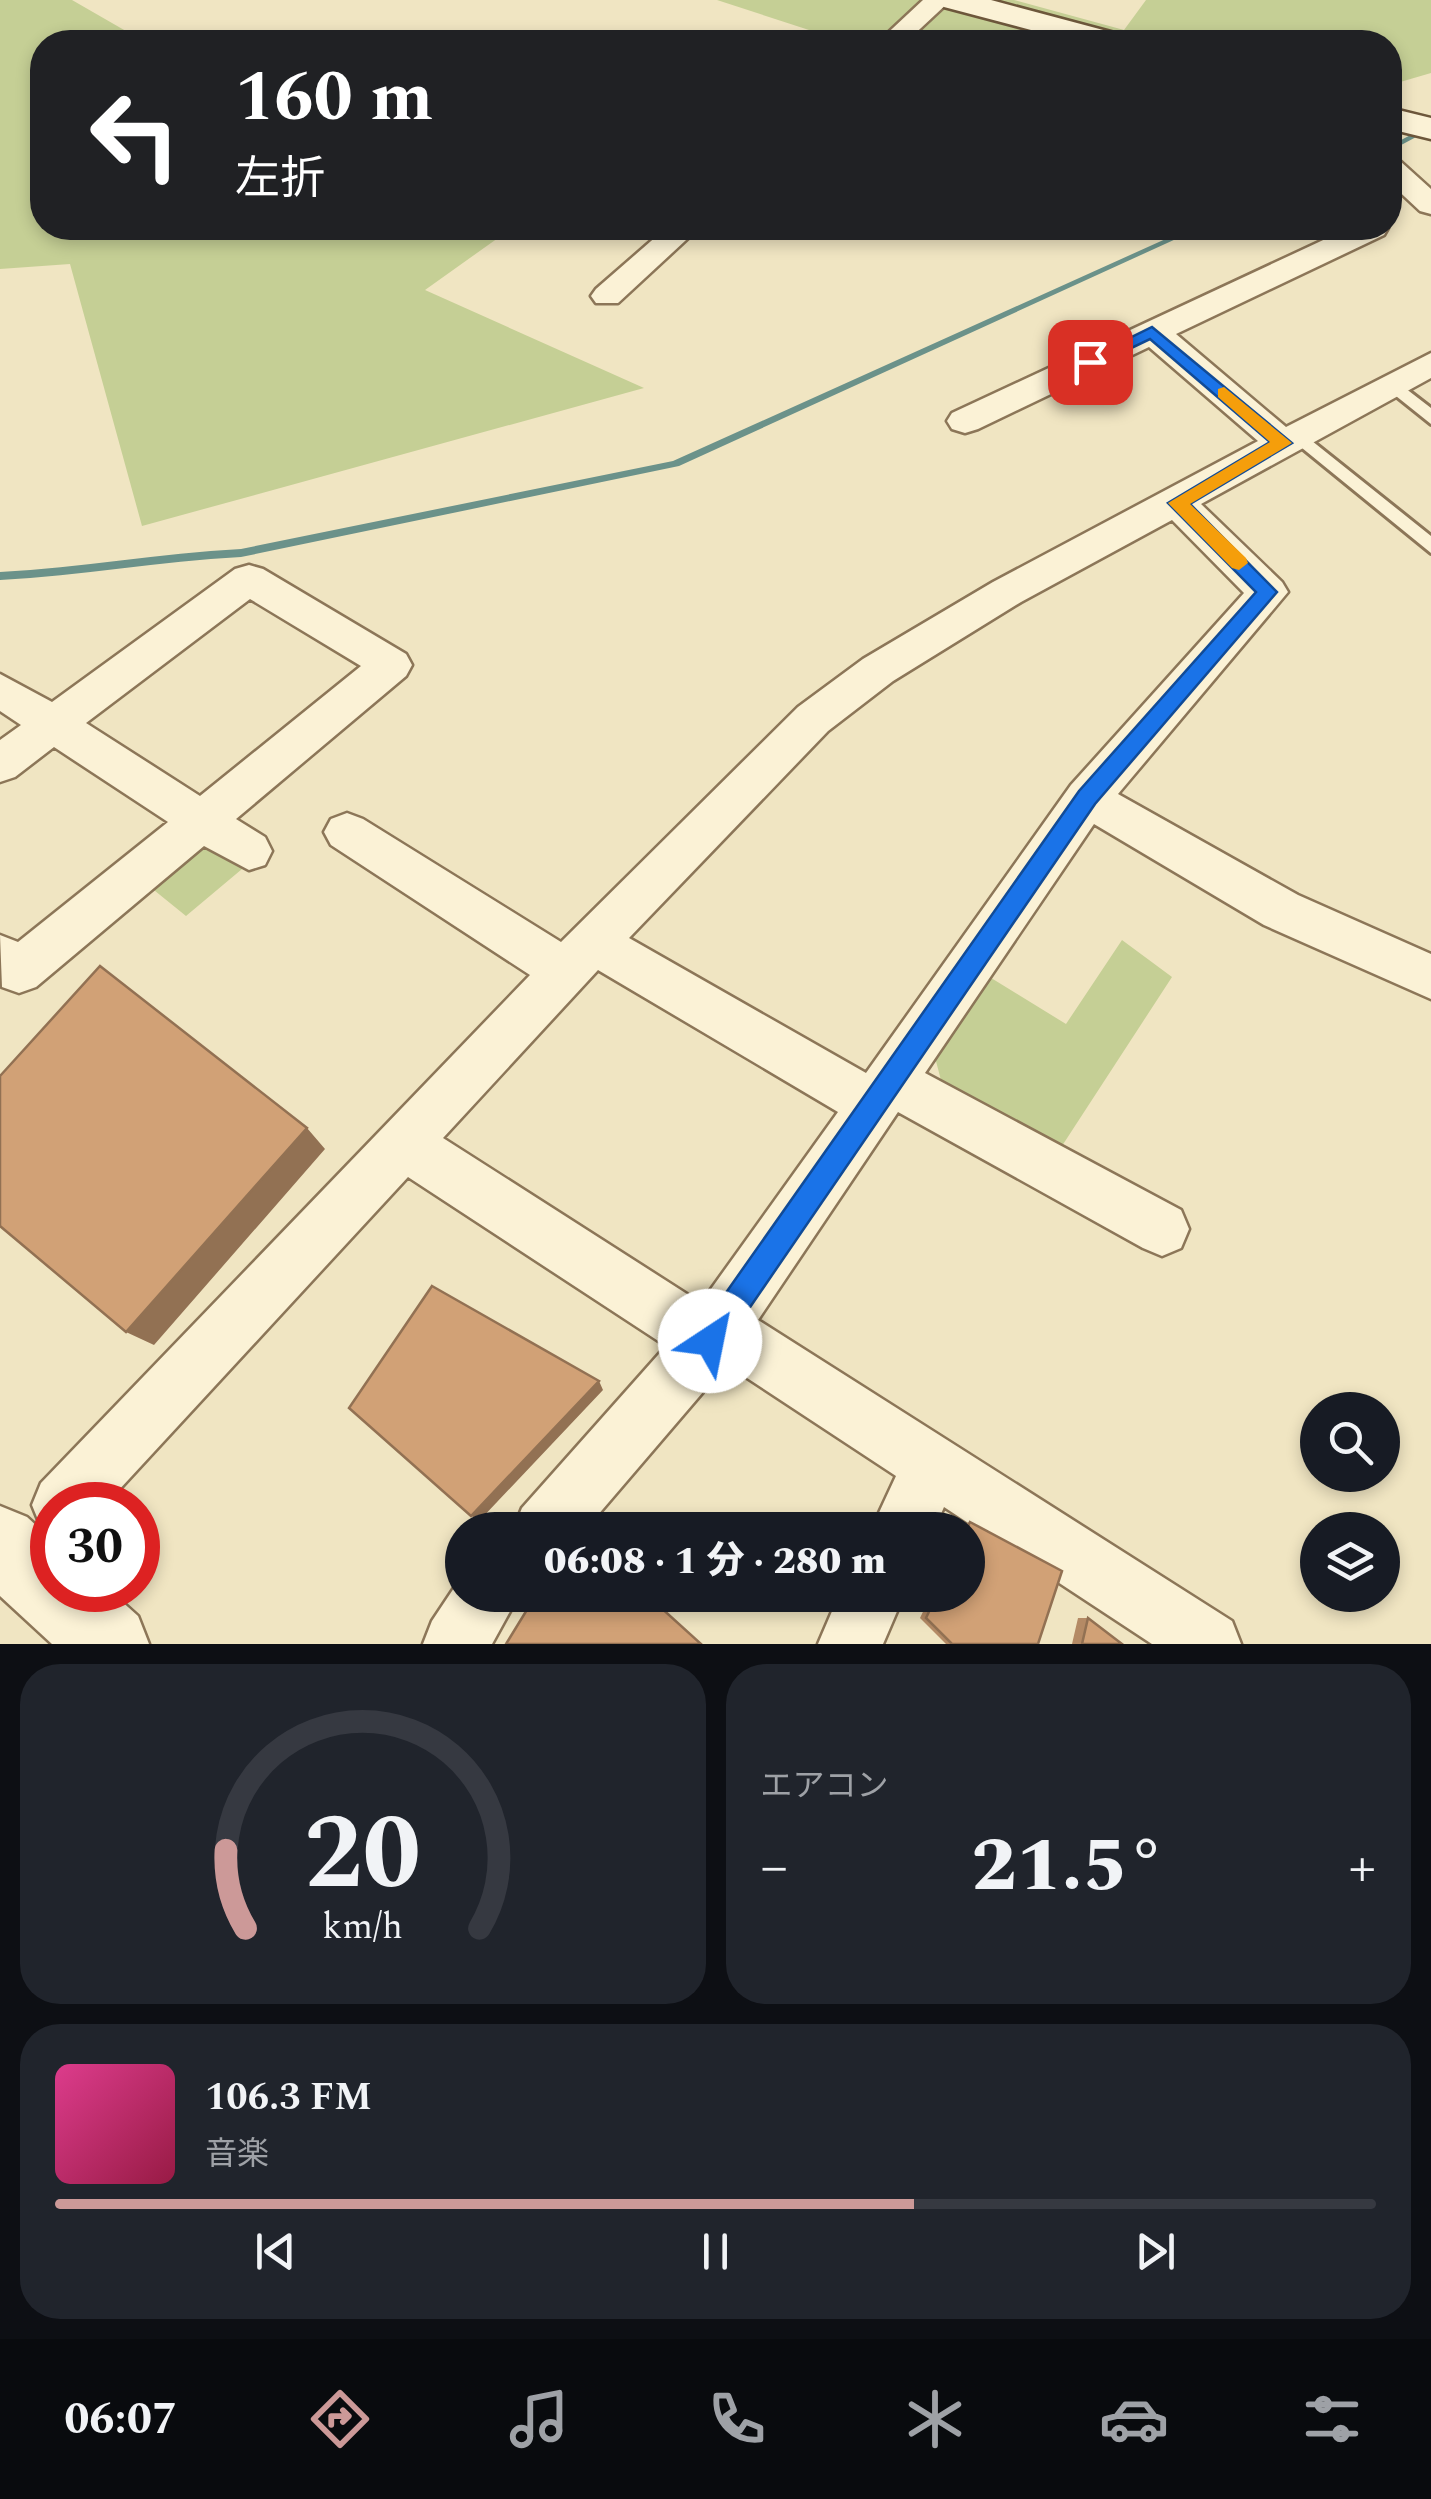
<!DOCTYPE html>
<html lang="ja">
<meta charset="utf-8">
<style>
:root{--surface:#171b24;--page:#20242c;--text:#f1f3f6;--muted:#9ea1a6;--line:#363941;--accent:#cc9998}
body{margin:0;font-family:Spectral,"Noto Sans JP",serif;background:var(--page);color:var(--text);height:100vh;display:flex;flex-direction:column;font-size:38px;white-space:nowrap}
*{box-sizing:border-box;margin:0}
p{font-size:32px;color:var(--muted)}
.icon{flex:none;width:55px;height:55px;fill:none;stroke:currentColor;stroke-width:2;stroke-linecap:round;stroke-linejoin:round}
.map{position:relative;height:1644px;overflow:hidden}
.details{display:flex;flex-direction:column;gap:20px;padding:20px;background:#0d0f14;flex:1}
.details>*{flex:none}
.guide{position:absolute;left:30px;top:30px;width:1372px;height:210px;border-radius:40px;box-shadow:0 5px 15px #0003;background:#202124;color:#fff;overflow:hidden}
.tools{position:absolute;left:1300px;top:1392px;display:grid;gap:20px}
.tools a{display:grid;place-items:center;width:100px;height:100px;border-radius:50%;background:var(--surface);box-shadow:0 5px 15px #0003;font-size:50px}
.speed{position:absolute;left:30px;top:1482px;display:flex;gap:20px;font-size:50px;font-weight:700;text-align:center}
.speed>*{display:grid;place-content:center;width:130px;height:130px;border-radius:50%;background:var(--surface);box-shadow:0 5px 15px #0003;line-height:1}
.speed .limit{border:15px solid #d22;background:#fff;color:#111}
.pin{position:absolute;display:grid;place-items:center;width:85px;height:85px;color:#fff;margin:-42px;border-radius:20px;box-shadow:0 5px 15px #0006}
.me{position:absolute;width:110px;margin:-55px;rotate:34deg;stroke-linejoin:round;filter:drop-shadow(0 0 8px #0008)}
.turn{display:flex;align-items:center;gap:35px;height:210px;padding:0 40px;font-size:45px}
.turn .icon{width:130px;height:130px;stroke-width:2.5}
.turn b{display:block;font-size:70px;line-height:85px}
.big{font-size:75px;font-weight:800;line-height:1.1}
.details .widget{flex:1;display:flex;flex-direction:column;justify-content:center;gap:15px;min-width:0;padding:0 35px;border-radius:40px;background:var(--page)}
.details .dial{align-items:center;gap:0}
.dial svg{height:260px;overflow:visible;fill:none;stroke:var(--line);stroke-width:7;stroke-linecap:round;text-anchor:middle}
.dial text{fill:var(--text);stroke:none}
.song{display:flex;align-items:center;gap:30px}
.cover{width:120px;height:120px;border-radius:15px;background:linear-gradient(135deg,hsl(330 70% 55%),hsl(340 70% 35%))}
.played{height:10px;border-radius:5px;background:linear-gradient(90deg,var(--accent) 65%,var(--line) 65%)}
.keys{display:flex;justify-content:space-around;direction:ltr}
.heat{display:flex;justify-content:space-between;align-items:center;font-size:55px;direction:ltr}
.details .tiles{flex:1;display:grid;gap:20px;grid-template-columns:1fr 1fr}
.widget:last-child{grid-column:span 2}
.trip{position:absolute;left:445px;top:1512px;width:540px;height:100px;border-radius:50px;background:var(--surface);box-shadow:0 5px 15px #0003;font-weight:800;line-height:100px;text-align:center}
.tabs{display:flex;height:160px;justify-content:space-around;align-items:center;background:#090b0e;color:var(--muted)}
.tabs .icon{width:70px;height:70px}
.tabs .selected{color:var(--accent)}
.tabs b{font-size:45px;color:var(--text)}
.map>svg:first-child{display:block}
.green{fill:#c5cf95}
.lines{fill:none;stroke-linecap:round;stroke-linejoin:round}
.stream{fill:#6b928a;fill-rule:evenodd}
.service-casing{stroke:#8c7658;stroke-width:6}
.minor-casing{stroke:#8c7658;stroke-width:5}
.tertiary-casing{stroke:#8c7658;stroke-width:5}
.secondary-casing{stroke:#6d573b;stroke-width:5}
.service{fill:#fbf2d6;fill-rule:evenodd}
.minor{fill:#fbf2d6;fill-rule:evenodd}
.tertiary{fill:#fbf2d6;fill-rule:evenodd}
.secondary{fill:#fbf2d6;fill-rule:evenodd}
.wall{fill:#b48a65}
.shaded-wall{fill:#927153}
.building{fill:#d1a176;stroke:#927153;stroke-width:2.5}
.route{fill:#1a73e8;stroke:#114b97;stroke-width:2.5}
.slow{fill:#f59e0b}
</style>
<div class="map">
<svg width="1431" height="1644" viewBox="0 0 1431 1644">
<rect width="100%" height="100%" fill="#f0e5c2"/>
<!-- green -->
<path class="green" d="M0 0H72L145 42H42V228H512L425 290 644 388 142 526 70 264 0 269Z
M717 0H1014L1124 30 1146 0H1431V73L1390 85V42H846Z
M204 834 248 864 186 916 144 882Z
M1122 940 1172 977 1060 1149 943 1088 931 1042 983 973 1066 1024Z"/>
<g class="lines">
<!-- stream -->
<path class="stream" d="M1431 124V129L1390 151V146Z
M1190 228H1200L679 466 241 557C160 561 81 576 0 580V572C81 568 160 553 241 549L673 461Z"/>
<defs>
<path id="service" d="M1392 378 1431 408V424L1386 388V380Z
M1297 429 1431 536V553L1291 439 1288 435Z"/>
<path id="minor" d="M923 0H951L906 42H878Z
M1390 158 1400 161 1431 189V214L1420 211 1390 183Z
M666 228H699L618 303H596L591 296 596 289Z
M1349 228H1388L1384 235 1176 334 1286 427 1431 353V378L1201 504 1282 582 1288 592 1118 794 1298 895 1431 954V999L1264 925 1094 824 925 1073 1181 1210 1189 1229 1181 1248 1162 1256 1143 1248 898 1112 758 1320 1232 1621 1241 1644H1152L944 1507 934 1530H871L896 1476 738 1372 721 1371 585 1530H513L522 1508 666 1346 408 1177 105 1505H52V1531L41 1527 32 1505 41 1483 530 975 331 845 324 832 331 819 347 813 363 819 561 942 798 707 863 659 993 582 1258 441 1149 347 978 429 965 433 952 429 947 421 952 413ZM1172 520 1244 593 1071 785 866 1073 629 938 828 731 893 681 1021 602ZM598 970 838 1112 701 1303 443 1138Z
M249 565 263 569 406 654 412 665 406 676 236 819 265 837 272 851 265 865 249 870 204 846 36 987 19 993 2 987 0 935 18 942 168 822 54 747 15 777 0 782V740L21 725 0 711V674L52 702 235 569ZM250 599 361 666 200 796 86 723Z
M462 1576V1595H519L492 1644H423L432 1621Z
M839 1595H904L883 1644H818Z"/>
<path id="tertiary" d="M0 1506 27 1517 52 1540V1590H109L138 1616 149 1644H52L0 1596Z"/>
<path id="secondary" d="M939 0H991L1122 35 1127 42H1076L944 7Z
M1390 108 1431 118V139L1390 129Z"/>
</defs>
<!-- service casing -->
<use href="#service" class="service-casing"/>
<!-- minor casing -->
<use href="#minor" class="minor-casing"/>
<!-- tertiary casing -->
<use href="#tertiary" class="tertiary-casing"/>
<!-- secondary casing -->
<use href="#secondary" class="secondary-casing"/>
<!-- service -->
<use href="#service" class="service"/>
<!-- minor -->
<use href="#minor" class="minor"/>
<!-- tertiary -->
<use href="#tertiary" class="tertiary"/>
<!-- secondary -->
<use href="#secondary" class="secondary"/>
</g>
<!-- wall -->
<path class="wall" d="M970 1522 1038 1644H946L920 1618 931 1595H968V1530H960L963 1525Z
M1078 1618H1088L1122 1644H1072Z"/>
<!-- shaded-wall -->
<path class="shaded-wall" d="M307 1128 325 1149 154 1345 126 1332Z
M599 1381 603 1390 480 1520 471 1516Z"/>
<!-- building -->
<path class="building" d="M100 966 307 1128 126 1332 0 1226V1076Z
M432 1286 599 1381 471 1516 349 1408Z
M970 1522 1062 1571 1038 1644H952L926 1618 937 1595H968V1530H966Z
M536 1595H647L701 1644H506Z
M1088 1618 1122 1644H1082Z"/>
<!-- route -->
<path class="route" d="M1152 327 1292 443 1190 504 1277 592 1095 804 720 1351 710 1356 699 1351 695 1341 699 1331 1079 791 1256 592 1168 503 1270 442 1150 339 1096 365H1083L1081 362Z"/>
<!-- slow -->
<path class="slow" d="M1224 387 1292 443 1190 504 1246 558 1248 563 1239 570 1232 568 1168 503 1270 442 1218 397V389Z"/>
</svg>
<div class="tools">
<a><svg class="icon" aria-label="search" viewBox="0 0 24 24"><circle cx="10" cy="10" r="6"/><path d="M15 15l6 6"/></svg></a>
<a><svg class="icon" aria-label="layers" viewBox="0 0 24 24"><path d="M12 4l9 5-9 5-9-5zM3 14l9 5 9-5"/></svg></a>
</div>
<div class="speed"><div class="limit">30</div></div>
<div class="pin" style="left:1090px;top:362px;background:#d93025"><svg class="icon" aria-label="arrive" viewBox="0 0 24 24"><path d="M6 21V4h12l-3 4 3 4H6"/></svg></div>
<svg class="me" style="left:710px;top:1341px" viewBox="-20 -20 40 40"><circle r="19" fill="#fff"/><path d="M0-13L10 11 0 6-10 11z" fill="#1a73e8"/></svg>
<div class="trip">06:08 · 1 分 · 280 m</div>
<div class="guide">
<div class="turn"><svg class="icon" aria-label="left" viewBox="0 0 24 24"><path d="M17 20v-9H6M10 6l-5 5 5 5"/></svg><div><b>160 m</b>左折</div></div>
</div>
</div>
<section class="details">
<div class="tiles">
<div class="widget dial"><svg viewBox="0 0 100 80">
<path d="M14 69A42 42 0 1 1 86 69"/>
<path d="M14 69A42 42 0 0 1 8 45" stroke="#cc9998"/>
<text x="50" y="56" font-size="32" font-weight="700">20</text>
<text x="50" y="72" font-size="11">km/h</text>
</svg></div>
<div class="widget"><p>エアコン</p>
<div class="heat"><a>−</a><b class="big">21.5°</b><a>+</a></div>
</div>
<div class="widget">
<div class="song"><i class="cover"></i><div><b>106.3 FM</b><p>音楽</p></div></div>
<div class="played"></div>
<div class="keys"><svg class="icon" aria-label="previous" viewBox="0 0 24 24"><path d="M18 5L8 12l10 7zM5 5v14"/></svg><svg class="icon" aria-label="pause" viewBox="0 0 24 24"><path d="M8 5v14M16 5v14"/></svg><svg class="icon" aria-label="next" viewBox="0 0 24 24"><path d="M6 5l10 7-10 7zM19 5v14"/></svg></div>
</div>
</div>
</section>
<nav class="tabs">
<b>06:07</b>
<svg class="icon selected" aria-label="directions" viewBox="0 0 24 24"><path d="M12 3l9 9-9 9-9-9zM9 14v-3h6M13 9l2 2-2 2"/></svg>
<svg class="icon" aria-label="music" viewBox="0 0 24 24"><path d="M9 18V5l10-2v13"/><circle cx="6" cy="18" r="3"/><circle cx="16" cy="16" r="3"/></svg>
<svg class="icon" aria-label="phone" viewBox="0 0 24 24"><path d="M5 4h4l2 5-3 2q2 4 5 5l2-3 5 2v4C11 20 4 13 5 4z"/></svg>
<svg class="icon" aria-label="climate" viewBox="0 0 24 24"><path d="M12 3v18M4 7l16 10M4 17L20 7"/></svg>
<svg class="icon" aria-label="car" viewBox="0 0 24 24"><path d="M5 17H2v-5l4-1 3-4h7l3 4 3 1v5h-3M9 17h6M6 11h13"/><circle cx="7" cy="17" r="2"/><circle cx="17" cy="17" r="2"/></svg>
<svg class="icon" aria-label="filters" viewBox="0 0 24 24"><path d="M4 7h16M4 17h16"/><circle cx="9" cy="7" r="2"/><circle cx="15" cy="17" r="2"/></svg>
</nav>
